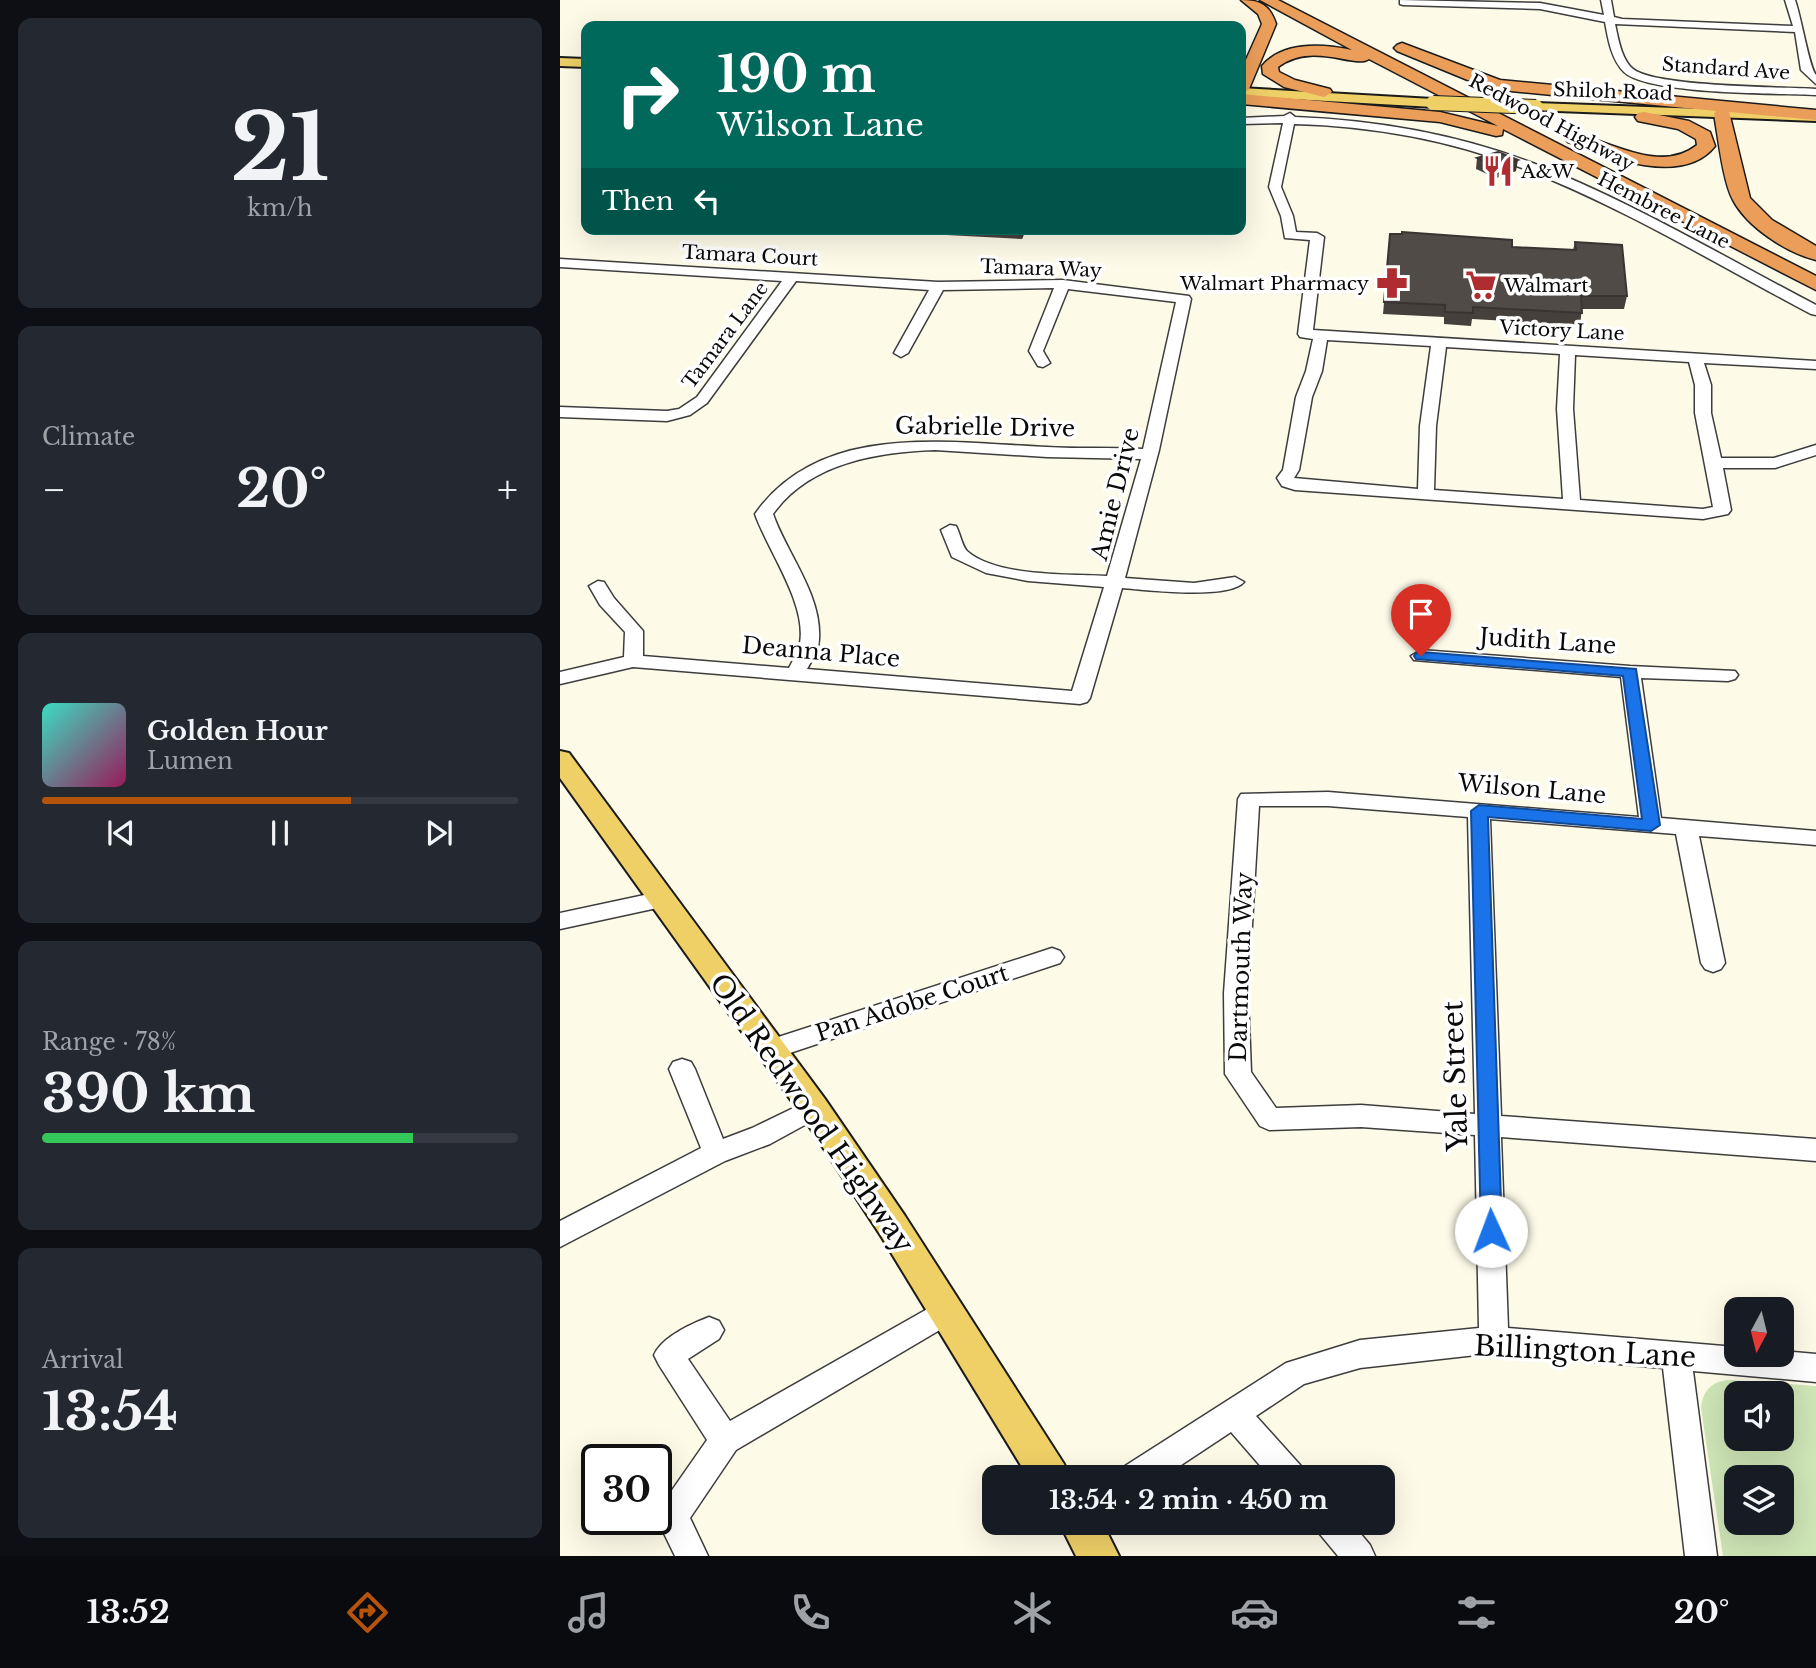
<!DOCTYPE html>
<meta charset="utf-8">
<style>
:root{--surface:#171b24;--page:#242831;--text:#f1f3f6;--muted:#9ea1a6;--line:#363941;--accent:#b45309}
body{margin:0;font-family:"Libre Baskerville",serif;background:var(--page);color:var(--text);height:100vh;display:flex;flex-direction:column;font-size:26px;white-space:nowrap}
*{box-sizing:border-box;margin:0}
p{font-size:23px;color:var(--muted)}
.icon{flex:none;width:38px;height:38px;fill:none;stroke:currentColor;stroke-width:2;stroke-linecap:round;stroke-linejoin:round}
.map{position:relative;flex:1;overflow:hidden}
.side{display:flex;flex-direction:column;gap:18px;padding:18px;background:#0d0f14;width:560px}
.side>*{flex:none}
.hud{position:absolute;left:21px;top:21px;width:665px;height:214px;border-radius:14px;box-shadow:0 7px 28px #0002;background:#00695c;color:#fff;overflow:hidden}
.needle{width:46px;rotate:187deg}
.buttons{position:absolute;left:1164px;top:1297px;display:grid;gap:14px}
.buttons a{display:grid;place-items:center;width:70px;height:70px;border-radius:14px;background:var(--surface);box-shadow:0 7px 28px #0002;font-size:35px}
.speed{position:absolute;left:21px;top:1444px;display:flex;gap:14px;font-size:35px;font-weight:700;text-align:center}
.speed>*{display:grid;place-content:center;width:91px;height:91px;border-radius:50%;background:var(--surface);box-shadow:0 7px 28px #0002;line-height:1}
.speed .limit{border:4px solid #111;border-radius:10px;background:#fff;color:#111}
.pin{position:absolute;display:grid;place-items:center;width:60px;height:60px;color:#fff;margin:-72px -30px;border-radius:50% 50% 50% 0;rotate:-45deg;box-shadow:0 0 7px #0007}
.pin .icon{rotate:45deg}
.me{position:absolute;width:77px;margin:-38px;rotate:358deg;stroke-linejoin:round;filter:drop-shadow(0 0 5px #0008)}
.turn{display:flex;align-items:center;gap:24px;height:147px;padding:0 21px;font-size:32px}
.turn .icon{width:91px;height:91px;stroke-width:2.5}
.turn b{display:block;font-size:49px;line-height:60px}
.then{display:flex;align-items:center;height:66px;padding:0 21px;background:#0003;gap:14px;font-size:26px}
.big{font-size:52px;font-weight:800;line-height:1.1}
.side .widget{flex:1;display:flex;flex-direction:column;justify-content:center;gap:10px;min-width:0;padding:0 24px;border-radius:14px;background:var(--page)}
.side .dial{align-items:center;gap:0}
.dial b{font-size:91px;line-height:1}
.song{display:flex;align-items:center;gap:21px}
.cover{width:84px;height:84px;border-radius:10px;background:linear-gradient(135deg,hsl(170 70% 55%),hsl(330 70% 35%))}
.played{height:7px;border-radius:4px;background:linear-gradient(90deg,var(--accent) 65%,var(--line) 65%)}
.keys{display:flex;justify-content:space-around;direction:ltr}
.heat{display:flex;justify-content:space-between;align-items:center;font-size:38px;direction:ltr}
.charge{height:10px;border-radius:5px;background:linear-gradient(90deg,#34c759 78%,var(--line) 0)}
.trip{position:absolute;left:422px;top:1465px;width:413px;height:70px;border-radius:14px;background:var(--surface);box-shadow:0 7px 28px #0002;font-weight:800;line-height:70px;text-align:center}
.dock{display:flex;height:112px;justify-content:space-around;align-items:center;background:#090b0e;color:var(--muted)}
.dock .icon{width:49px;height:49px}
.dock .on{color:var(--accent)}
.dock b{font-size:32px;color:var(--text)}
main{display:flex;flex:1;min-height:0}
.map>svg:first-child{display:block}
.green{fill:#cde4b5;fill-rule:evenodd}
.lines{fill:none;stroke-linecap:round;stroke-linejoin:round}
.minor-casing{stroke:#3d3d3d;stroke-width:3}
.major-casing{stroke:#1b1b1b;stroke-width:4}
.highway-casing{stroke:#1b1b1b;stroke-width:3}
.minor{fill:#fff;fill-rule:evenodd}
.major{fill:#efd067;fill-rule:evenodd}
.highway{fill:#ea9e5a;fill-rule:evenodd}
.major-bridge-casing{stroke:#1b1b1b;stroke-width:16;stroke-linecap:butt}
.major-bridge{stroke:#efd067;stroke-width:14}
.wall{fill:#46403d}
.shaded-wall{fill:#393432}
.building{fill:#514b47;stroke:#393432;stroke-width:2}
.route{fill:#1a73e8;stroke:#114b97;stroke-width:2}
.labels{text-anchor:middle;stroke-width:7;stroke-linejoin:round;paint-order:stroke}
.far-street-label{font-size:19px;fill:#0a0a0a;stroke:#fff}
.far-poi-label{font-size:19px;fill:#0a0a0a;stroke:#fff;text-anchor:start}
.street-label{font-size:23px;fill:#0a0a0a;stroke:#fff}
.near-street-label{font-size:28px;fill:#0a0a0a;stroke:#fff}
</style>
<main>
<section class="side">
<div class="widget dial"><b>21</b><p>km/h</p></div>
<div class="widget"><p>Climate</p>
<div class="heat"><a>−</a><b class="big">20°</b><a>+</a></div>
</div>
<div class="widget">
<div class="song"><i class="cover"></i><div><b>Golden Hour</b><p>Lumen</p></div></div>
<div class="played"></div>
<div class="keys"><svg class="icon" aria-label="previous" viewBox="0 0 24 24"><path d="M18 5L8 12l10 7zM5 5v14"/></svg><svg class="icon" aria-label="pause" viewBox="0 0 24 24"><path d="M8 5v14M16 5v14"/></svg><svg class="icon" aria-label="next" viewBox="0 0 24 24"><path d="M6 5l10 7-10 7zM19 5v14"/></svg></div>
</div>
<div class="widget"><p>Range · 78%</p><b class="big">390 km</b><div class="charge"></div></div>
<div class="widget"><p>Arrival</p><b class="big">13:54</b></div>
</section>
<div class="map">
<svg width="1256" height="1556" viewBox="0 0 1256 1556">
<rect width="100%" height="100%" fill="#fdfae8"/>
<!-- green -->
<path class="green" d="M1170 1380 1256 1386V1556H1163L1141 1408C1143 1390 1152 1381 1170 1380ZM1176 1393H1222V1438H1176ZM1176 1477H1222V1522H1176Z"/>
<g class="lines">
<defs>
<path id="minor" d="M840 0 980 3 1044 15 1041 0H1051L1054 17 1062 19 1233 26 1225 0H1235C1241 16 1249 67 1256 75V84L1241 70 1235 32 1055 24C1058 37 1061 59 1073 69 1095 87 1222 87 1256 89V95C1219 93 1088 95 1064 72 1051 59 1048 38 1045 22L980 9 843 5 840 4Z
M730 113 735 117C815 120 895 134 970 162 1069 200 1162 256 1256 305V315L1251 314C1156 264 1063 207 962 168 890 140 812 126 734 124L721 187 733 216 736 232 757 233 764 237 753 330 1256 361V369L1144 363 1151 385V413L1161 458H1214L1256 445V455L1215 468H1163L1171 510 1168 514 1143 519 735 490 722 486 717 478 723 470 736 397 746 371 753 339 740 337 738 334 750 240 725 238 721 216 709 187 723 123 681 124V118L724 116ZM767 340 871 346 860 426 858 489 734 478 739 470 752 397 762 371ZM886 347 1000 354 997 409 1003 499 874 490 876 426ZM1015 355 1129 362 1135 385V413L1153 507 1143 509 1020 500 1013 409Z
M0 259 378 282 503 280 629 296 631 299 599 450 565 578 634 583 675 577 684 582C668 600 586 590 562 588L530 698 527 702 520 704 73 667 0 684V672L64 657 65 632 40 605 29 586 38 581 44 582 54 598 83 631V656L229 668C233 660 238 652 240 643 247 604 208 551 195 514 261 420 390 443 487 447 519 449 551 447 583 449L616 302 508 289 483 351 490 363 483 367 478 366 469 351 494 288 383 290 348 353 341 357 334 353 369 290 236 281 147 403 130 415 107 421 0 417V407L107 411 119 409 137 397 222 281 0 267ZM375 450 487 457 581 459 547 576C510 574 436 577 407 551 402 546 400 533 396 526L390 525 381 530 392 557 426 573 468 581 544 587 512 691 247 669C252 660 259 650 259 639 262 595 227 554 213 514 249 463 317 452 375 450Z
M861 650 1070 666 1175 671 1178 675 1175 679 1168 681 1081 678 1101 818 1256 831V845L1139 836 1165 963 1161 969 1153 972 1145 969 1141 963 1116 834 930 819 941 1116 1256 1139V1161L941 1137 948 1328 1176 1347V1354H1222V1351L1256 1354V1382L1133 1371 1157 1556H1125L1103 1368 934 1353 800 1368 744 1384 696 1416 741 1466 746 1477H710L671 1432 603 1477H560L565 1466 726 1363 800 1340 919 1328 915 1135 801 1127 709 1130 700 1126 665 1074 664 993 678 799 681 794 768 792 1079 817 1061 677 854 660 851 656ZM699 806H768L908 817 915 1114 801 1105 716 1108 691 1072 688 993Z
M103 891 111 893 114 899 111 905 0 929V913Z
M492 948 500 951 504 957 500 963 212 1059 203 1056 200 1049 203 1042Z
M122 1059 131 1062 135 1069 163 1139 192 1128 254 1098 263 1101 267 1108 263 1115 210 1144 165 1161 0 1247V1221L141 1148 109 1069 113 1062Z
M385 1299 395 1303 399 1312 395 1321 176 1450 130 1518 148 1556H115L96 1517 101 1506 147 1440 99 1365 94 1355C102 1337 131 1324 149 1317L159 1321 164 1330 159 1339 128 1359 170 1421Z
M754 1522H791L810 1545 815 1556H778L759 1533Z"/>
<path id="major" d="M0 58 26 59V67L0 66Z
M681 88 873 99 880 103 873 107 681 96Z
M976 103 1256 113V121L971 110V104Z
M0 751 9 753 265 1099 345 1216 504 1464 510 1477H468L321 1236 243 1117 0 778Z
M499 1522H542L559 1556H516Z"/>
<path id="highway" d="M681 0C700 0 710 5 716 24L689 89 681 94V71L702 24 698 14Z
M700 0H718L1256 276V290L943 129 942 135 936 136 880 122 681 104V94L880 112 938 126 809 59C795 69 752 41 718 67L719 72 735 80 770 89 772 92 764 97 724 87 703 74 702 66C723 41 763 44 792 50Z
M842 43 940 80 1256 110V120L1169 112 1190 198 1212 220 1256 246V260C1227 253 1187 227 1173 200 1163 182 1158 136 1154 114L1156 111 940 90 915 83 837 51 834 48 837 45Z
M1084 112 1129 121 1150 132 1155 146C1123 187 1047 157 1008 142L1005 138 1014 133C1052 142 1101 174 1137 145L1136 139 1118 129 1078 121 1075 117 1078 113Z"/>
</defs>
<!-- minor casing -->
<use href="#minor" class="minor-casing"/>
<!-- major casing -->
<use href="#major" class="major-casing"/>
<!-- highway casing -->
<use href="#highway" class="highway-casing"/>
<!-- minor -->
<use href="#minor" class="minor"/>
<!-- major -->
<use href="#major" class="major"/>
<!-- highway -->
<use href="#highway" class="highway"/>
<defs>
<path id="major-bridge" d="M873 103 976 107"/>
</defs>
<!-- major-bridge casing -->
<use href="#major-bridge" class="major-bridge-casing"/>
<!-- major-bridge -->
<use href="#major-bridge" class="major-bridge"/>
</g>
<!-- wall -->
<path class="wall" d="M917 158 956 171 936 178 916 169Z
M348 229H466L462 239 348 233Z
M830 234 952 247 1013 250 1015 242 1067 296 1064 309H1022L1020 325 912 319 911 326 884 324V317L823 314Z"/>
<!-- shaded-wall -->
<path class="shaded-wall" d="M958 160 956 171 936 178 938 167Z
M461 229H466L462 239Z"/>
<!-- building -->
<path class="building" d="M938 152 958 160 938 167 917 158Z
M842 232 952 240V247L1016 250 1015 242 1062 245 1067 296H1021L1022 313 913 307V313L885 312V305L824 302 830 234H842Z"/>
<!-- route -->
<path class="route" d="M861 652 1076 669 1100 825 1091 831 928 817 942 1231 939 1237 931 1240 924 1237 921 1231 911 811 919 805 1082 819 1063 676 856 659 854 656 856 653Z"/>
<!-- icons -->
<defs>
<symbol id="restaurant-bare" viewBox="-9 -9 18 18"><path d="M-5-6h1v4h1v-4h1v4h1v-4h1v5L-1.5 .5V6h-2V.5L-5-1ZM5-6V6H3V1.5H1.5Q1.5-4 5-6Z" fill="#af2d31" stroke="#fff" stroke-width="2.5" paint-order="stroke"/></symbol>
<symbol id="pharmacy-bare" viewBox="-9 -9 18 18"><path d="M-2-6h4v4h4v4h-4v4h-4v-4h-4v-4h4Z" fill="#af2d31" stroke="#fff" stroke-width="2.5" paint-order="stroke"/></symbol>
<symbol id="supermarket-bare" viewBox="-9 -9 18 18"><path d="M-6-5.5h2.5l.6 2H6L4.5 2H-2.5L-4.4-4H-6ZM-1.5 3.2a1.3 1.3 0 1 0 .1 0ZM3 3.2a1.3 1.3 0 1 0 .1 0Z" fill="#af2d31" stroke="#fff" stroke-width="2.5" paint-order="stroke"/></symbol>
</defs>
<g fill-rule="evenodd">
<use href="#restaurant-bare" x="916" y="149" width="44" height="44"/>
<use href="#pharmacy-bare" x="810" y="261" width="44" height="44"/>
<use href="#supermarket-bare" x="899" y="263" width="44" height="44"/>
</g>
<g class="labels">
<!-- far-street labels -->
<g class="far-street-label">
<text transform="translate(1166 68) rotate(4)" y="7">Standard Ave</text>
<text transform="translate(1053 91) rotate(2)" y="7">Shiloh Road</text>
<text transform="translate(992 122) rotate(28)" y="7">Redwood Highway</text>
<text transform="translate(1104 210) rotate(27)" y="7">Hembree Lane</text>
<text transform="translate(190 255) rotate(3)" y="7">Tamara Court</text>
<text transform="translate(481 268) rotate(2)" y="7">Tamara Way</text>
<text transform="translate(1002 330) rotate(3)" y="7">Victory Lane</text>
<text transform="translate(165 335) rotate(-53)" y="7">Tamara Lane</text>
</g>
<!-- far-poi labels -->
<g class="far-poi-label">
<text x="961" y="178">A&amp;W</text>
<text x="809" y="290" text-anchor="end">Walmart Pharmacy</text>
<text x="944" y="292">Walmart</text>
</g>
<!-- street labels -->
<g class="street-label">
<text transform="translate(425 427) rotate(1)" y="8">Gabrielle Drive</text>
<text transform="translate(555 494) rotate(-76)" y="8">Amie Drive</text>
<text transform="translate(988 641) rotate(4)" y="8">Judith Lane</text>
<text transform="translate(261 652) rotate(5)" y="8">Deanna Place</text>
<text transform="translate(972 789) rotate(5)" y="8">Wilson Lane</text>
<text transform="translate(681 967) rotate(-88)" y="8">Dartmouth Way</text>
<text transform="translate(352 1003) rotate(-18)" y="8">Pan Adobe Court</text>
</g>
<!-- near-street labels -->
<g class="near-street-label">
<text transform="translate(895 1076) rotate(-92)" y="10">Yale Street</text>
<text transform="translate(252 1113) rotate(55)" y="10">Old Redwood Highway</text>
<text transform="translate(1025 1351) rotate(3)" y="10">Billington Lane</text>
</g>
</g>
</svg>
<div class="buttons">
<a><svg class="needle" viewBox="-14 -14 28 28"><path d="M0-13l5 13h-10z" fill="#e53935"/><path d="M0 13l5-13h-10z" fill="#9ea1a6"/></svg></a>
<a><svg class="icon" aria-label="sound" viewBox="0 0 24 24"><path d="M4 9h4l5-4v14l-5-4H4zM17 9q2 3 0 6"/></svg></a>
<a><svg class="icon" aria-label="layers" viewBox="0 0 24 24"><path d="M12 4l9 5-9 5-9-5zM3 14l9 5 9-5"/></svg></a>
</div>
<div class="speed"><div class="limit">30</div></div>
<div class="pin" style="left:861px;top:656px;background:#d93025"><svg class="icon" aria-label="arrive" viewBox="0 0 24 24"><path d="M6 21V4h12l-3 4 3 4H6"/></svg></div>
<svg class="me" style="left:931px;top:1231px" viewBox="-20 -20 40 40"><circle r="19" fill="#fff"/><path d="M0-13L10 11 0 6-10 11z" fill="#1a73e8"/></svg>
<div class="trip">13:54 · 2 min · 450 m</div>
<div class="hud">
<div class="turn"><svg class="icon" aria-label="right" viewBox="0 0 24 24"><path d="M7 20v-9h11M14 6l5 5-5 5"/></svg><div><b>190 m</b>Wilson Lane</div></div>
<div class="then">Then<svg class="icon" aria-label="left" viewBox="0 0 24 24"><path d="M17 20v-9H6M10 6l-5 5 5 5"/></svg></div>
</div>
</div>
</main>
<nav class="dock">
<b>13:52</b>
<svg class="icon on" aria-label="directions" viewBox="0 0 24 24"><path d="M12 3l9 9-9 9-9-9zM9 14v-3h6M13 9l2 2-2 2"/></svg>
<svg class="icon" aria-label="music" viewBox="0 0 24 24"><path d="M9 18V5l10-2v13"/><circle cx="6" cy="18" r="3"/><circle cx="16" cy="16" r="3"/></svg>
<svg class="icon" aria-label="phone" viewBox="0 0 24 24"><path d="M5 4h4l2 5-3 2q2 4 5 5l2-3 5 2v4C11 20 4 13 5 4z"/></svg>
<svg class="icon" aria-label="climate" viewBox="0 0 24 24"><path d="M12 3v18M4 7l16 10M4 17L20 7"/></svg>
<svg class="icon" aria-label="car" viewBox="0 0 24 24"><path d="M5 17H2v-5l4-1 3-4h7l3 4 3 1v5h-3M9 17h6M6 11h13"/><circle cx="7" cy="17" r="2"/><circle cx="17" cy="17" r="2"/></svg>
<svg class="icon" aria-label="filters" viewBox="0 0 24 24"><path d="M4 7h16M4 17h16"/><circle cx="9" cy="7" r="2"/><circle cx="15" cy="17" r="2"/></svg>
<b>20°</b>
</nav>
